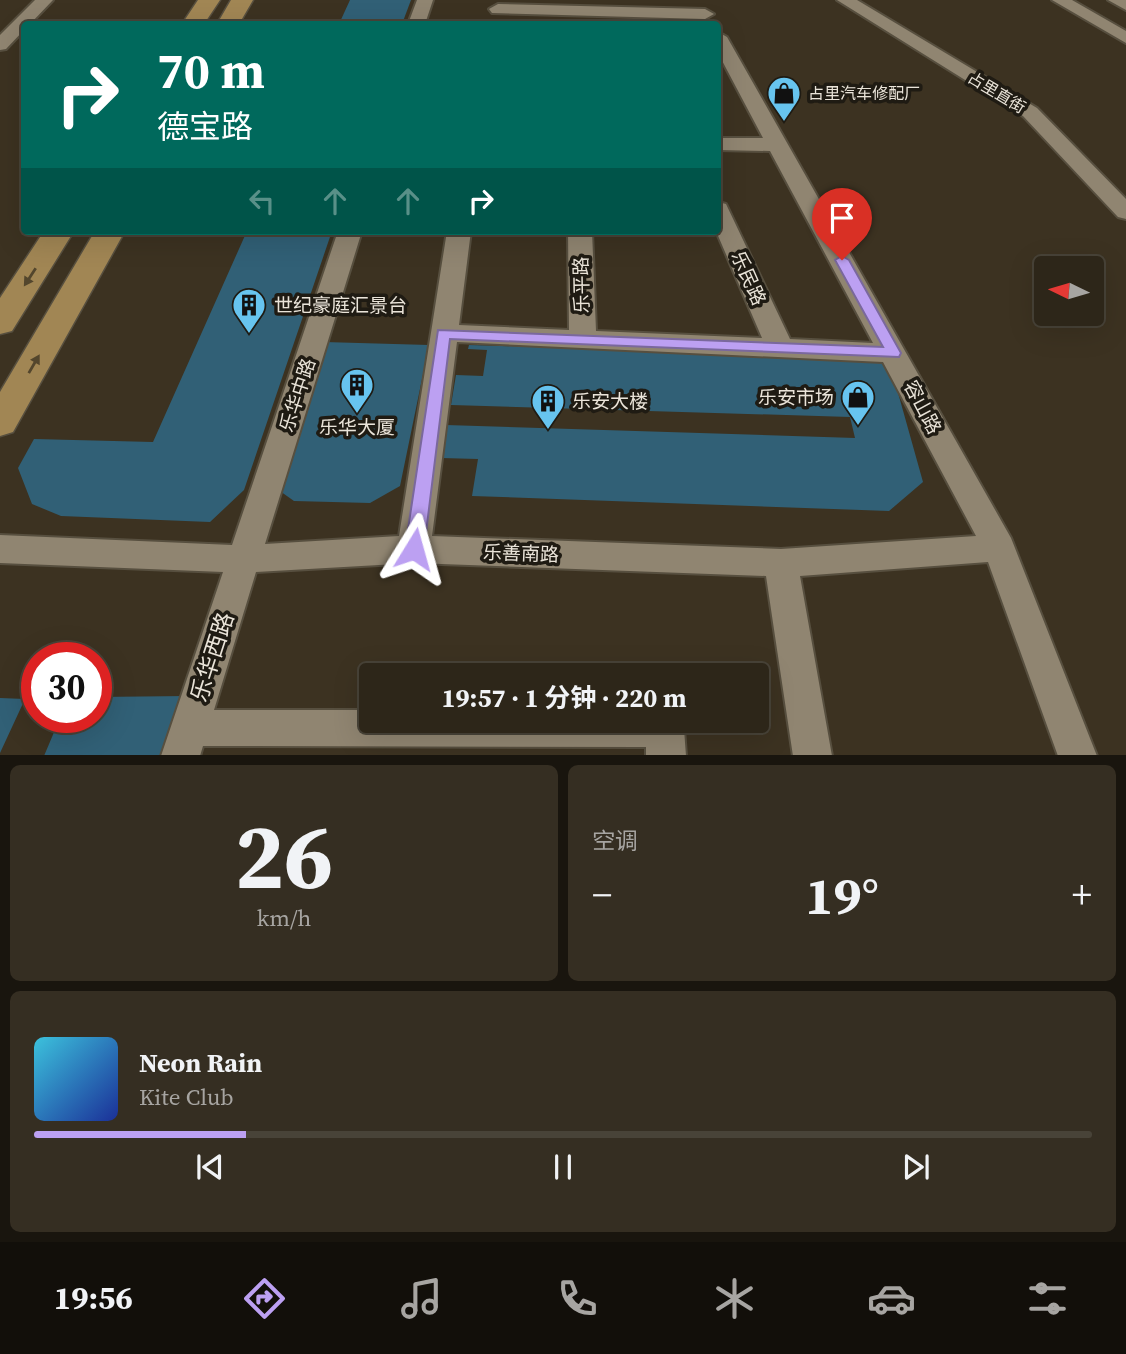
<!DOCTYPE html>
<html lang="zh">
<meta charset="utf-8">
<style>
:root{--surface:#2d2619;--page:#352e22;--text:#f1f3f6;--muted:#a7a5a2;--line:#484338;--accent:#bca0f2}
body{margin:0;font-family:"Source Serif 4","Noto Sans SC",serif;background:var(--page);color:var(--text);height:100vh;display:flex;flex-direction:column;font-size:26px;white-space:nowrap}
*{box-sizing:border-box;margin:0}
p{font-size:23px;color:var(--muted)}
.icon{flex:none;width:38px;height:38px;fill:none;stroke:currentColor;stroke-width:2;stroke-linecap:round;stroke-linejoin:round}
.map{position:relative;height:755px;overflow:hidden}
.drawer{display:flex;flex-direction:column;gap:10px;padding:10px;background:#19150e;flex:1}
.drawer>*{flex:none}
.banner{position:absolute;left:21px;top:21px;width:700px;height:214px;border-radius:7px;box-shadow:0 7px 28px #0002,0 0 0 2px var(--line);background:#00695c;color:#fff;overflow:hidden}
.needle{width:46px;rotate:275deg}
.fabs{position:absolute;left:1034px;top:256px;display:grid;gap:14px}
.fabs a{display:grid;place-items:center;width:70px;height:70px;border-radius:7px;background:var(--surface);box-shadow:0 7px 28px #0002,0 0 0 2px var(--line);font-size:35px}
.speed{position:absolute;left:21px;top:642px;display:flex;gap:14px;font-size:35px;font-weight:700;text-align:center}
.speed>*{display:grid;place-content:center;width:91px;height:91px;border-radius:50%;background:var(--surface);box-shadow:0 7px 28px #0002,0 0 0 2px var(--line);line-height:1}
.speed .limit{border:10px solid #d22;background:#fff;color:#111}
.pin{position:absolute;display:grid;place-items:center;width:60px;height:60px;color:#fff;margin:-72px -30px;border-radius:50% 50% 50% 0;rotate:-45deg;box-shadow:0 0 7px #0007}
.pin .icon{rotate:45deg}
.me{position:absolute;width:77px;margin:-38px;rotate:8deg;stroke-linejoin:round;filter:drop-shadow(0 0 5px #0008)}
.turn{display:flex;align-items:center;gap:24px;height:147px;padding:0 21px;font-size:32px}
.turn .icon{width:91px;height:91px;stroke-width:2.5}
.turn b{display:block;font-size:49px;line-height:60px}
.lanes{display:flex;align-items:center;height:66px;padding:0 21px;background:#0003;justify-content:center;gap:35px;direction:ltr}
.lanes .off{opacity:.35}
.big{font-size:52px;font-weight:700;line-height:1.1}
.drawer .widget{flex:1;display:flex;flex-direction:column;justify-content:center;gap:10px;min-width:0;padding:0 24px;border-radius:10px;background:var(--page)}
.drawer .dial{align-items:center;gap:0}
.dial b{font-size:91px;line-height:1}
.song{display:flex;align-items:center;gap:21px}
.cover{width:84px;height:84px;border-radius:10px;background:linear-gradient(135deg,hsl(190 70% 55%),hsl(230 70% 35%))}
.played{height:7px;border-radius:4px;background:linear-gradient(90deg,var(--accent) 20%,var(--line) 20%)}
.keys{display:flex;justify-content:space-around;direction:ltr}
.heat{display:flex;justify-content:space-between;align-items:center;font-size:38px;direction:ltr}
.drawer .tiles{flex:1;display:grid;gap:10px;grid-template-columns:1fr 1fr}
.widget:last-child{grid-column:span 2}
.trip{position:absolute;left:359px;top:663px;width:410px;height:70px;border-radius:7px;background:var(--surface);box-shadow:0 7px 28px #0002,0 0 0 2px var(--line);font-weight:700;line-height:70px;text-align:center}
.menu{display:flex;height:112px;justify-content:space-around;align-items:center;background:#120f0a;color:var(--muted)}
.menu .icon{width:49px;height:49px}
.menu .selected{color:var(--accent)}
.menu b{font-size:32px;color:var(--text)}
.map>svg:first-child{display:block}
.building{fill:#316076}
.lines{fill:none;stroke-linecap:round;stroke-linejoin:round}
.minor-casing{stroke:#574f3f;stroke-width:4}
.major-casing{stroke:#574f3f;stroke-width:3}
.minor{fill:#908571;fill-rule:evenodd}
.major{fill:#a18654;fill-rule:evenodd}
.oneway{fill:#53462d}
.route{fill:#bca0f2;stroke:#7a689d;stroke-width:2}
.labels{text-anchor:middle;stroke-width:7;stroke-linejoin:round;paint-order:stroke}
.far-street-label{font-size:16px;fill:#eae4d9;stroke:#1f1b13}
.far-poi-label{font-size:16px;fill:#eae4d9;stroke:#1f1b13;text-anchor:start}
.street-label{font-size:19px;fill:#eae4d9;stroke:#1f1b13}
.poi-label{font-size:19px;fill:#eae4d9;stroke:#1f1b13;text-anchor:start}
.near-street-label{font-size:23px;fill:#eae4d9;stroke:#1f1b13}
</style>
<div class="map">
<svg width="1126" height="756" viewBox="0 0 1126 756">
<rect width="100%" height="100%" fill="#3c3221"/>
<!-- building -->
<path class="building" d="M350 0H411L402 24H339Z
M247 231H332L244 490 210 522 61 516 32 504 18 468 34 439 153 442Z
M324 342 429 345 400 486 370 503 294 501 277 489Z
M469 345 888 357 923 482 889 511 472 496 478 459 441 458 446 425 855 438 850 417 451 405 456 375 483 376 487 350 468 349Z
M187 696 166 756H44L60 718H96V697Z
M0 698 25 699 0 753Z"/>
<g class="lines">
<defs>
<path id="minor" d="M35 0H53L30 24H24V30L6 49 0 50V35Z
M417 0H433L425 24H408Z
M837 0H857L1037 108 1126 199V219L1118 217 1023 116Z
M1052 0H1072L1126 31V43Z
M1108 0H1126V10Z
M498 4 705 9 714 14 705 19 492 13 489 9Z
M718 32 727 37 1011 538 1097 756H1058L988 562 800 576 832 756H793L766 576 414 563 256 572 214 710H371V721H681L684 729 686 756H646V747L203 746 200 756H161L223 572 0 563V535L232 545 338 231H362L265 544 399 536 447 231H471L459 325 569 330 568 231H592L596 331 762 338 716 231 718 202 726 204 790 339 873 343 770 151 718 150V138H763L718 53ZM457 342 883 362 976 536 781 549 432 536Z"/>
<path id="major" d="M198 0H220L204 24H182Z
M231 0H253L239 24H217Z
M44 231H74L12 331 0 334V298Z
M95 231H125L13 432 0 436V392Z"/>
</defs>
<!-- minor casing -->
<use href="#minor" class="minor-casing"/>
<!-- major casing -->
<use href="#major" class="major-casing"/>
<!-- minor -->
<use href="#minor" class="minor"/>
<!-- major -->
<use href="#major" class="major"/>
</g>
<!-- one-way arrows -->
<defs><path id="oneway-solid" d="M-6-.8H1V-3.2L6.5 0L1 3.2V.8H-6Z" transform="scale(1.75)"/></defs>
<g class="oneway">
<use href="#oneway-solid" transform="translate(30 277) rotate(123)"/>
<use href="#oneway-solid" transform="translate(34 364) rotate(-60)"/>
</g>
<!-- route -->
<path class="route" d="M842 256 849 260 901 353 899 357 450 339 424 549 421 554 414 557 408 554 405 549 438 330 883 347 835 260Z"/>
<!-- icons -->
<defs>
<symbol id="shop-pin" viewBox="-11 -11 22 30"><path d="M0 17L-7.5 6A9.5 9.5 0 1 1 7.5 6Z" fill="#67c4ef" stroke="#1f1b13"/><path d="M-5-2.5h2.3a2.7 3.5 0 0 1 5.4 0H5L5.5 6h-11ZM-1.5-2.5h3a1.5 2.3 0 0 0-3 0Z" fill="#111"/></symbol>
<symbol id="building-pin" viewBox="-11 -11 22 30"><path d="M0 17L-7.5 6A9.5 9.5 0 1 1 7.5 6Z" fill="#67c4ef" stroke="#1f1b13"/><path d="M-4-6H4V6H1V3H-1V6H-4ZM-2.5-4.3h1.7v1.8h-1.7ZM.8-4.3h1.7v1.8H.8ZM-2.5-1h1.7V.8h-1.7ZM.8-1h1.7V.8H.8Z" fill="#111"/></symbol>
</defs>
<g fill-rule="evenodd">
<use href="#shop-pin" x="765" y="74" width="38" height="52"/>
<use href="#building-pin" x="230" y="286" width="38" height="52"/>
<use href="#building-pin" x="338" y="366" width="38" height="52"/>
<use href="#shop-pin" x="839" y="378" width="38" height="52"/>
<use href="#building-pin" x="529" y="382" width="38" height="52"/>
</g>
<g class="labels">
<!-- far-street labels -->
<g class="far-street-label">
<text transform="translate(997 92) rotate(31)" y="6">占里直街</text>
</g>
<!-- far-poi labels -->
<g class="far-poi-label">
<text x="808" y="99">占里汽车修配厂</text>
</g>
<!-- street labels -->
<g class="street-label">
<text transform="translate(749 278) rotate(66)" y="7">乐民路</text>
<text transform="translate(581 285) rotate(-91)" y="7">乐平路</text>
<text transform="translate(297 395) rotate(-72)" y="7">乐华中路</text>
<text transform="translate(923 407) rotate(62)" y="7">容山路</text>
<text transform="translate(521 553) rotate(2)" y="7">乐善南路</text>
</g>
<!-- poi labels -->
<g class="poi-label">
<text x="274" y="312">世纪豪庭汇景台</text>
<text x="834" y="404" text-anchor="end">乐安市场</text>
<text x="572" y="408">乐安大楼</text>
<text x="357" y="434" text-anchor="middle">乐华大厦</text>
</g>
<!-- near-street labels -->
<g class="near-street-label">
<text transform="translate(212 657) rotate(-72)" y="8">乐华西路</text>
</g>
</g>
</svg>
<div class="fabs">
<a><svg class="needle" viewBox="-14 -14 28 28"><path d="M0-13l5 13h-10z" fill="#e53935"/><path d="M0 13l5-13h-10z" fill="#a7a5a2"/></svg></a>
</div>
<div class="speed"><div class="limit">30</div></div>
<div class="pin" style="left:842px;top:260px;background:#d93025"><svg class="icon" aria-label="arrive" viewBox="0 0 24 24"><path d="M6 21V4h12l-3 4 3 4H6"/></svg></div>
<svg class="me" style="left:414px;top:549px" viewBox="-20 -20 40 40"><path d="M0-17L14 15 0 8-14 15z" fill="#bca0f2" stroke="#fff" stroke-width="4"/></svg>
<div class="trip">19:57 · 1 分钟 · 220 m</div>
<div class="banner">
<div class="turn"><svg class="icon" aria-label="right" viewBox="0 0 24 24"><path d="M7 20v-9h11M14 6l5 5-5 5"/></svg><div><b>70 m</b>德宝路</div></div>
<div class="lanes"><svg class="icon off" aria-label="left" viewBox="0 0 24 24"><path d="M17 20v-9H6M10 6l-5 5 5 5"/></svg><svg class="icon off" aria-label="ahead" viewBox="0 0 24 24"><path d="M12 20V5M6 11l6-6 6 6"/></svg><svg class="icon off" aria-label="ahead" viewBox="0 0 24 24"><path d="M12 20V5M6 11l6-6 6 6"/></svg><svg class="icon" aria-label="right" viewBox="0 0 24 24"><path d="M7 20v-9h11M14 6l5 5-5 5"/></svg></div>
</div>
</div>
<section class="drawer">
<div class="tiles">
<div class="widget dial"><b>26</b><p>km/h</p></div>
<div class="widget"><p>空调</p>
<div class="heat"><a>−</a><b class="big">19°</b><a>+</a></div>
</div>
<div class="widget">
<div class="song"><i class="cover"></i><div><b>Neon Rain</b><p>Kite Club</p></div></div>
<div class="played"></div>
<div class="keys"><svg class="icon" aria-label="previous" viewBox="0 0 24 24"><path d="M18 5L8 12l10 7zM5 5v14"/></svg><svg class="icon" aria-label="pause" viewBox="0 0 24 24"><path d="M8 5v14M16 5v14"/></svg><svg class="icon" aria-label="next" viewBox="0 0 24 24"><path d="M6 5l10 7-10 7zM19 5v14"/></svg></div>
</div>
</div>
</section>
<nav class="menu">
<b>19:56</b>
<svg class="icon selected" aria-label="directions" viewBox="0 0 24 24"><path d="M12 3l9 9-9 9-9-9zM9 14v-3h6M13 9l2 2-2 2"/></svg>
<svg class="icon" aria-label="music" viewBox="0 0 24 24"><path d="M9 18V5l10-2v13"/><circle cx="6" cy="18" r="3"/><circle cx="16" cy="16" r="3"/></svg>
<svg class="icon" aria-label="phone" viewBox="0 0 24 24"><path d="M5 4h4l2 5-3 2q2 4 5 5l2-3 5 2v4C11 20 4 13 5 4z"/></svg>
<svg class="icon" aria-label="climate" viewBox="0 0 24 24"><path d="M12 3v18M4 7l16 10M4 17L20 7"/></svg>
<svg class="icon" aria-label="car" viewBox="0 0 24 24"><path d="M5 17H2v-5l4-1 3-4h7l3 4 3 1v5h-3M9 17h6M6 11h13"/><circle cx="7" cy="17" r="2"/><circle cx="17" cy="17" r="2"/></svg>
<svg class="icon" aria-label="filters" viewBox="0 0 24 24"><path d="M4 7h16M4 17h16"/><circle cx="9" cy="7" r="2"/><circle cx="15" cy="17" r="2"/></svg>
</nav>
